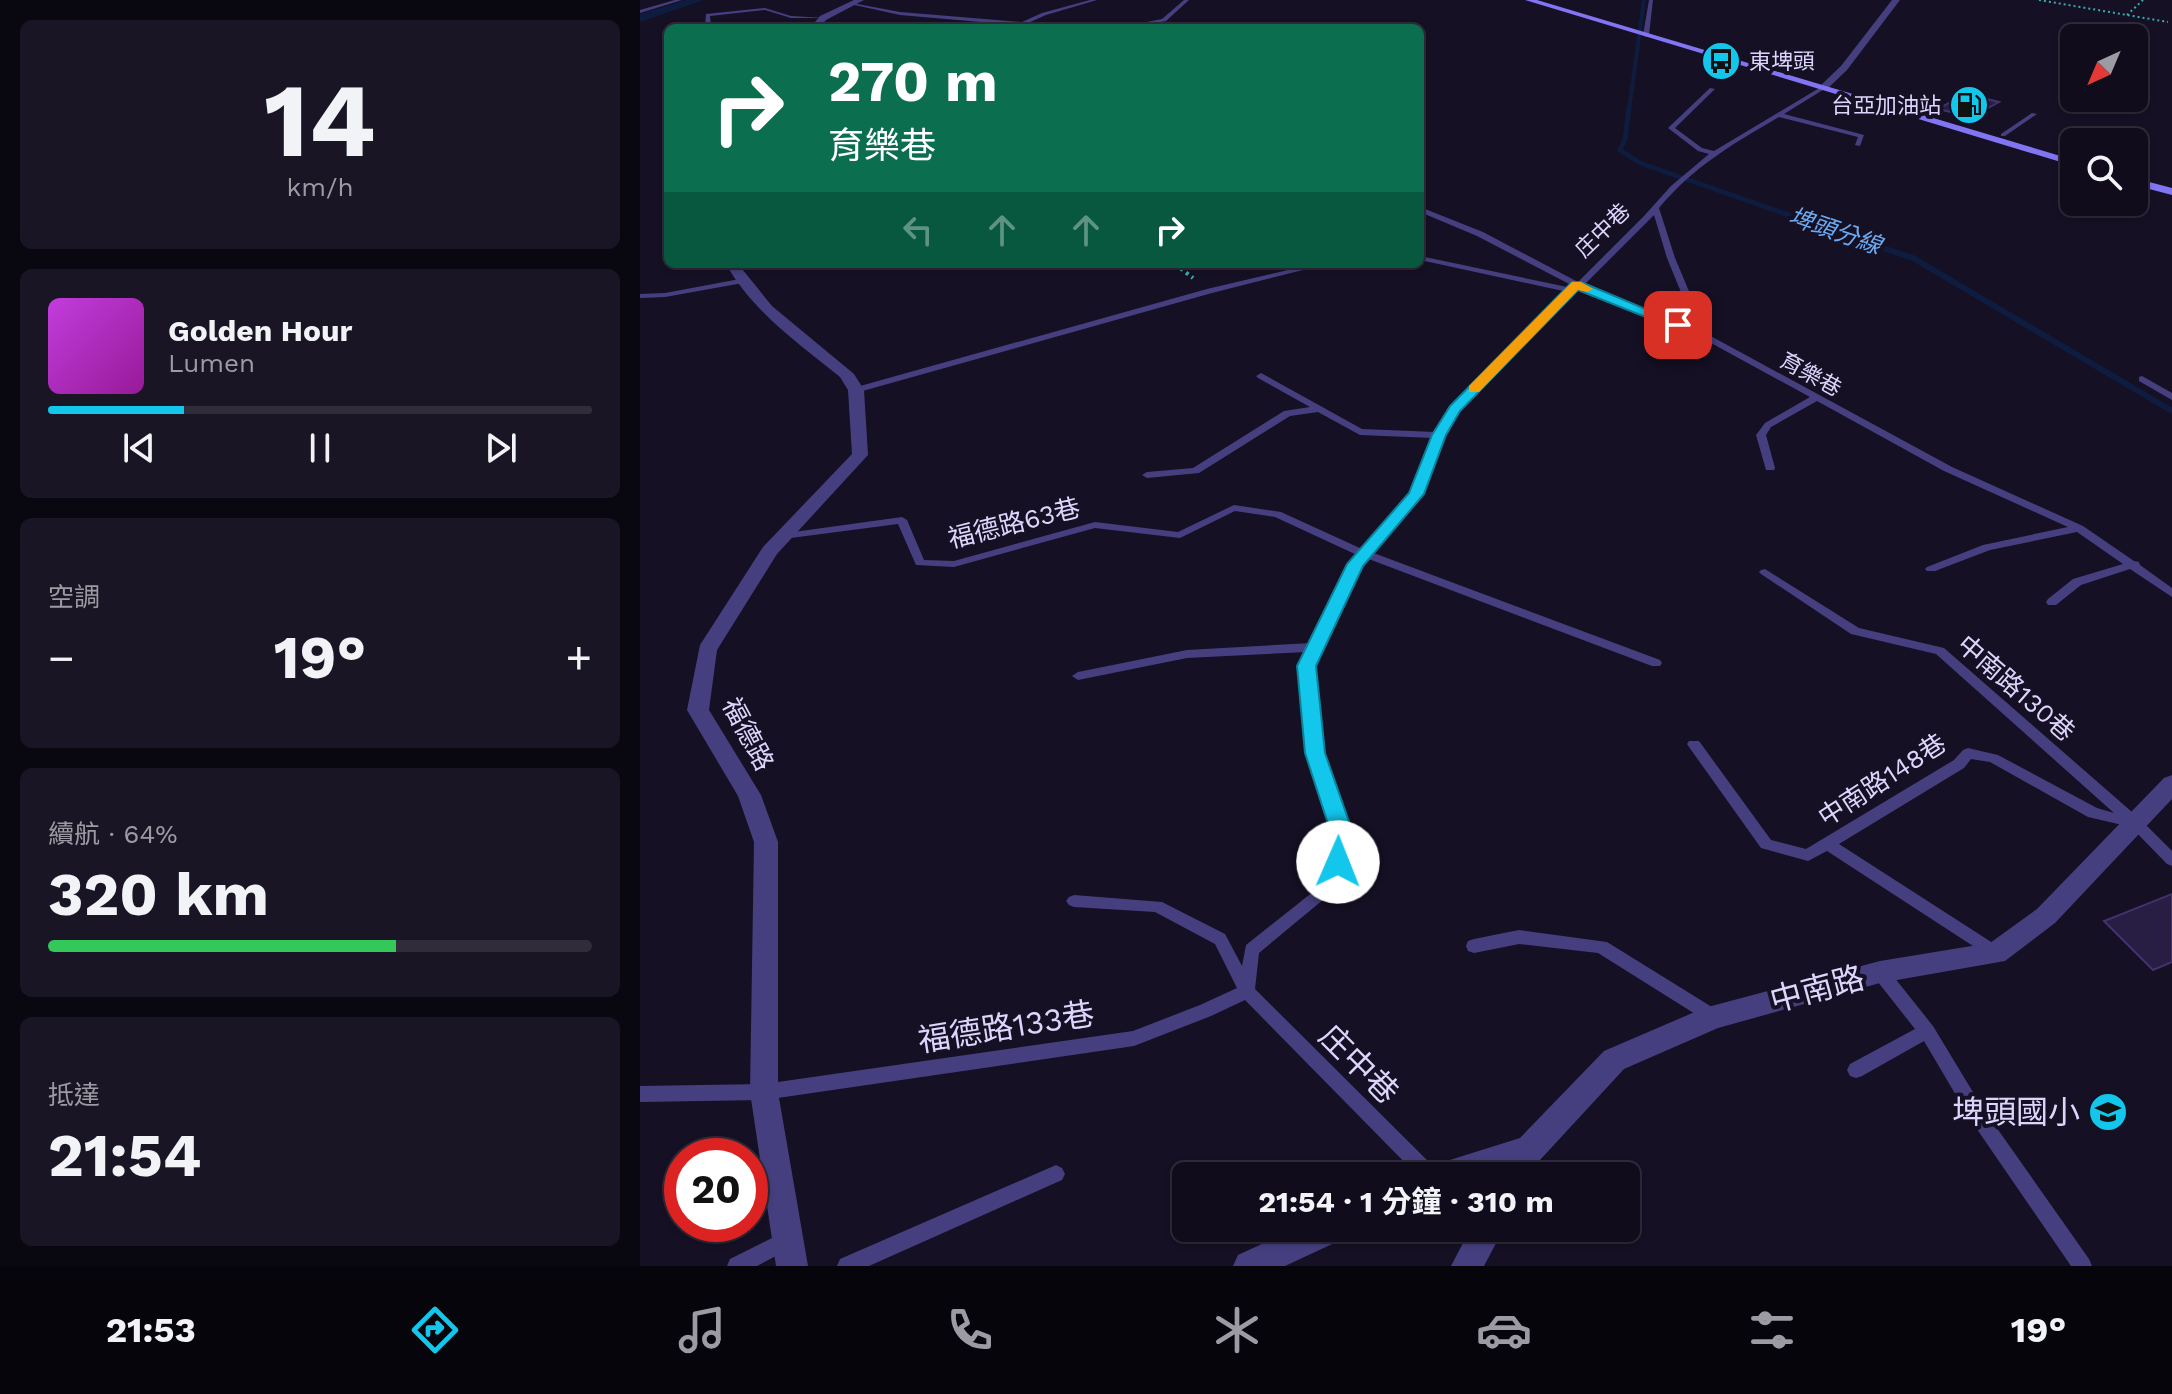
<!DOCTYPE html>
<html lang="zh-TW">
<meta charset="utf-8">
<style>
:root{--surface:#100c1b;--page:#191524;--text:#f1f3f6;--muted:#9c9ba3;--line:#302c3a;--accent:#12c6ec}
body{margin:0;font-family:"Work Sans","Noto Sans TC",sans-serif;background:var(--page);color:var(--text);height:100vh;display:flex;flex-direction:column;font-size:30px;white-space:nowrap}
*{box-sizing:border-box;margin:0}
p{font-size:26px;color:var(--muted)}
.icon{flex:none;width:44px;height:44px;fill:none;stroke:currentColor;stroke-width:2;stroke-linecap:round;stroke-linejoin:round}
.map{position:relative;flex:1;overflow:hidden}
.sheet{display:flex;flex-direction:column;gap:20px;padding:20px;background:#09070f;width:640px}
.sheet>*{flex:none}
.banner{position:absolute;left:24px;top:24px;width:760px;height:244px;border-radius:12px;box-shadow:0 2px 6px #0004,0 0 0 2px var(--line);background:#0b6e4f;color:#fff;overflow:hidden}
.needle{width:52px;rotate:224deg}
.buttons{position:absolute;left:1420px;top:24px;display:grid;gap:16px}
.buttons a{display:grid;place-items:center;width:88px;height:88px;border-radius:12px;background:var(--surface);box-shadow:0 2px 6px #0004,0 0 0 2px var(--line);font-size:40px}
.speed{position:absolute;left:24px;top:1138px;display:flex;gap:16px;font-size:40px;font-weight:700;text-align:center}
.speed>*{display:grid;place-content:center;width:104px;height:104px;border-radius:50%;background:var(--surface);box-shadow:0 2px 6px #0004,0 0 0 2px var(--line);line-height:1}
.speed .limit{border:12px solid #d22;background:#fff;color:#111}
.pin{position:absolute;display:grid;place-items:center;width:68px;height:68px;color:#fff;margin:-34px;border-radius:16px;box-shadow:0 4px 12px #0006}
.me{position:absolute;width:88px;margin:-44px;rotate:1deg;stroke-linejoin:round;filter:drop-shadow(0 0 6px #0008)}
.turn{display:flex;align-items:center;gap:28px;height:168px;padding:0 32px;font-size:36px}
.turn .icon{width:104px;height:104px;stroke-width:2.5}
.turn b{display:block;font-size:56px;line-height:68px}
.lanes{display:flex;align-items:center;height:76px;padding:0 32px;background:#0003;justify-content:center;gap:40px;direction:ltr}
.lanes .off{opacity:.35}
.big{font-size:60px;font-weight:700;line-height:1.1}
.sheet .widget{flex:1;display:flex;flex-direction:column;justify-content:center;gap:12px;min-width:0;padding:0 28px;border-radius:12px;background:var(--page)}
.sheet .dial{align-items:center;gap:0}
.dial b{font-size:104px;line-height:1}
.song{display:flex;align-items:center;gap:24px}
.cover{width:96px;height:96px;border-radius:12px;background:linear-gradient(135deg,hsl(290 70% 55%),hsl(300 70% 35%))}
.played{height:8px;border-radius:4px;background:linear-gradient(90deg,var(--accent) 25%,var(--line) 25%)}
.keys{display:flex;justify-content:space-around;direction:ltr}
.heat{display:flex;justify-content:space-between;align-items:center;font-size:44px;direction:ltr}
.charge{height:12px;border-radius:6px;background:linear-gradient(90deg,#34c759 64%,var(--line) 0)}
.trip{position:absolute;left:532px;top:1162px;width:468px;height:80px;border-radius:12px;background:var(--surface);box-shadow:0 2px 6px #0004,0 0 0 2px var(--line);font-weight:700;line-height:80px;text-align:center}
.menu{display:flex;height:128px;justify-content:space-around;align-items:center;background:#06050b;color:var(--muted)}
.menu .icon{width:56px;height:56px}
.menu .selected{color:var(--accent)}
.menu b{font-size:36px;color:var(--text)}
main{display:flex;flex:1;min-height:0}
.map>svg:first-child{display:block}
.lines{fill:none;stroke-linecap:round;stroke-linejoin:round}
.stream-far2{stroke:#0e1c3f;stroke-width:4}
.stream-far1{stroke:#0e1c3f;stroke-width:5}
.stream{stroke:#0e1c3f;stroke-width:6}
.canal{fill:#0e1c3f;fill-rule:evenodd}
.building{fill:#281e43;stroke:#42326d;stroke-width:2}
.path-far1{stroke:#39acad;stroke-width:2;stroke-dasharray:2 3;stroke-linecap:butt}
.path{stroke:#39acad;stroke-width:4;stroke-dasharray:3 4;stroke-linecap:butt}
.service{fill:#463f7f;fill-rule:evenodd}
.minor{fill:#463f7f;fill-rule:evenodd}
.tertiary{fill:#463f7f;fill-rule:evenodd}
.secondary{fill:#8175f4;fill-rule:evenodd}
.route{fill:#12c6ec;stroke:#0c8199;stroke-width:2}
.slow{fill:#f59e0b}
.labels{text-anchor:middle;stroke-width:8;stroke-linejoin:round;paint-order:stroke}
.far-poi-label{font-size:22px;fill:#ddd6fc;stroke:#151024;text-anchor:start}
.far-street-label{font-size:22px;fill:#ddd6fc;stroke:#151024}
.far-water-label{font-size:24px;font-style:italic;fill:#6cabf4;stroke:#151024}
.street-label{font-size:26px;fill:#ddd6fc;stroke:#151024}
.near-street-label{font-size:32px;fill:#ddd6fc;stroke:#151024}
.near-poi-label{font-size:32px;fill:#ddd6fc;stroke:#151024;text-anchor:end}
</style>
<main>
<section class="sheet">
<div class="widget dial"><b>14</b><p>km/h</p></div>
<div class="widget">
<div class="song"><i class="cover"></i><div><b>Golden Hour</b><p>Lumen</p></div></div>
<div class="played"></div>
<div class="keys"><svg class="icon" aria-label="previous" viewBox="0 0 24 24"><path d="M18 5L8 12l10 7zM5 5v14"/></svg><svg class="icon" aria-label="pause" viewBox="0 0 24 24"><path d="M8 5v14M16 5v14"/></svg><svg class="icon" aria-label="next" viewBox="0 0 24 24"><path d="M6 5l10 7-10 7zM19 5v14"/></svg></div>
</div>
<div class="widget"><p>空調</p>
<div class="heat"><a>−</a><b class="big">19°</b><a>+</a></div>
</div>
<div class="widget"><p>續航 · 64%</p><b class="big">320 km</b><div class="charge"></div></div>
<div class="widget"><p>抵達</p><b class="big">21:54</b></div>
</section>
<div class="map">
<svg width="1532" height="1266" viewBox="0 0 1532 1266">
<rect width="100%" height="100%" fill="#151024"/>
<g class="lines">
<!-- stream-far2 -->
<path class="stream-far2" d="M989 110 1004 0"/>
<!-- stream-far1 -->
<path class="stream-far1" d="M989 108 985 139 980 150 1000 163 1243 248"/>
<!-- stream -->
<path class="stream" d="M1237 246 1273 258 1532 411"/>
<!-- canal -->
<path class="canal" d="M46 0H64L0 22V14Z"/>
</g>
<!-- building -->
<path class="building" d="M1325 94 1359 102 1332 117 1298 109Z
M1532 894V962L1513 970 1464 921Z"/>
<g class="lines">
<!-- path-far1 -->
<path class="path-far1" d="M1399 0 1528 22
M1487 15 1503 0"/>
<!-- path -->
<path class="path" d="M535 264 553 278"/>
<!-- service -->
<path class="service" d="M35 0H42L0 13V10Z
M450 0H457L406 15 388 23 410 28 260 15 210 4 212 3 260 12 382 22 402 13Z
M544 0H549L526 21 488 28H476L522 19Z
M1009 0H1013L1009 35 1006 37 1003 35Z
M125 8 151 16 185 18H151L125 10 70 16 71 26 68 28 65 26 66 14Z
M1181 87 1186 88 1144 114 1224 135 1220 146 1215 145 1218 137 1139 117C1093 144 1054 166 1019 208L1035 258 1067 334 1312 467 1443 526 1494 561 1499 562 1500 565 1532 588V597L1490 569 1441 585 1416 605H1408L1406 602 1408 599 1433 579 1483 564 1437 532 1350 550 1295 571H1287L1285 569 1287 567 1343 545 1428 527 1304 471 1177 401 1131 427 1126 435 1135 468 1134 470H1126L1116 435 1125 423 1170 397 1060 337 940 289 819 411 804 435 781 494 731 552 1020 660 1022 663 1020 666H1012L726 558 720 565 672 666 682 753 709 833 705 862 684 899 619 953 615 989 797 1170 800 1176H778L605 1000 571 1016 494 1046 124 1100 0 1102V1086L124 1084 493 1031 560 1005 597 988 575 944 515 912 434 907 429 905 426 901 429 897 434 895 522 902 585 934 602 966 606 945 674 891 691 861 695 833 668 753 660 666 667 652 547 658 438 680 432 676 438 672 547 650 671 643 709 564 717 555 635 517 595 511 540 538 455 528 314 567 276 565 258 524 143 539 138 536 139 534 262 517 267 520 284 560 314 561 455 522 538 532 594 505 641 512 722 549 771 493 793 438 720 435 678 412 650 416 559 473 507 478 502 475 507 472 553 468 644 411 670 407 618 378 616 376 621 373 722 429 796 432 812 407 928 292 780 260V256L932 288 933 286 837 236 780 212V207L843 232 938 282 1004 216 1031 186 1069 154 1058 151 1028 128 1070 88 1075 89 1035 128 1062 148 1074 151ZM1014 215 1027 258 1056 329 944 285Z
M1392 113 1397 114 1365 136H1361V134Z
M673 264H687L572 293 219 392 216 393 211 390 213 388 567 289Z
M100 279H103V283L25 297 0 298V294L25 293Z
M1502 376 1532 393V400L1499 381V377Z
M1125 569 1219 628 1304 648 1500 819 1532 851V866L1527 864 1491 827 1448 817 1350 762 1331 759 1324 768 1199 844 1359 947 1361 952 1359 957 1353 959 1187 851 1168 861 1121 848 1049 747 1047 744 1049 741H1059L1131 840 1166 849 1314 760 1323 750 1328 748 1358 755 1457 808 1474 813 1296 654 1211 634 1121 574 1119 572 1121 570Z
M879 930 967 942 1080 1012 1082 1017 1080 1022 1074 1024 1068 1022 958 953 879 944 834 953 828 951 826 946 828 941 834 939Z
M1240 965 1246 967 1293 1026 1342 1107 1449 1259 1452 1266H1431L1330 1119 1284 1041 1222 1076 1216 1078 1210 1076 1207 1070 1210 1064 1275 1029 1234 977 1232 972 1234 967Z
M416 1165 422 1168 425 1174 422 1180 229 1266H197L200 1259Z
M146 1231 153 1233 155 1240 153 1247 117 1266H87L90 1259Z"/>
<!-- minor -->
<path class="minor" d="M1532 775V799L1415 923 1365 961 1240 983 1078 1028 984 1069 900 1160 891 1176H860L861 1174 790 1176 794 1165 880 1138 964 1051 1064 1008 1240 961 1350 943 1397 909 1524 778Z
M656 1228H708L703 1239 645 1266H593L598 1255Z
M831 1228H864L844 1266H811Z"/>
<!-- tertiary -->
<path class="tertiary" d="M214 0H224L186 20 179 28H170L180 16Z
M1252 0H1260L1207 70 1186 90H1180V86L1201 66Z
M86 264H98L132 306 214 374 224 390 228 455 137 554 77 650 69 710 121 795 138 842V1092L168 1266H136L110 1092 114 842 98 796 47 710 60 645 123 547 212 454 208 390 200 377C158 343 113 312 86 264Z"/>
<!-- secondary -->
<path class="secondary" d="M885 0H897L1434 160V166Z
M1494 178 1532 188V195L1494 185Z"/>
</g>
<!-- route -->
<path class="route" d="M932 282H941L1044 325 1033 328 938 290 820 411 806 435 784 494 723 566 676 666 685 753 713 833 706 868 698 871 690 868 687 862 691 833 665 753 657 666 707 564 769 493 792 435 810 406Z"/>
<!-- slow -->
<path class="slow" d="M932 282H941L953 289 947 292 938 290 839 392H829V386Z"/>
<!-- icons -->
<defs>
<symbol id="bus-disc" viewBox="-11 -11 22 22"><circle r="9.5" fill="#12c6ec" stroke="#151024"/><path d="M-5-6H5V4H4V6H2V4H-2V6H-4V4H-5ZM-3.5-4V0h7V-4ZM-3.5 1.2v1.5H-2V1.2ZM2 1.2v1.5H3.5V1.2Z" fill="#111"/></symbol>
<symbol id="fuel-disc" viewBox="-11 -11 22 22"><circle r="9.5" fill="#12c6ec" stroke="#151024"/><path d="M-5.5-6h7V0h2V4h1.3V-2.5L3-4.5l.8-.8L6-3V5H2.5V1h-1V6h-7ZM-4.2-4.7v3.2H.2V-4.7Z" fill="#111"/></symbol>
<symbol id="school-disc" viewBox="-11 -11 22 22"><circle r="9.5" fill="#12c6ec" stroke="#151024"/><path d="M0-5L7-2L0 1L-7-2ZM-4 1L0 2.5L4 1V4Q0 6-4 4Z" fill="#111"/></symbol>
</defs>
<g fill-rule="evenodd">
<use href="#bus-disc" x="1059" y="39" width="44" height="44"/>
<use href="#fuel-disc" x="1307" y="83" width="44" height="44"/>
<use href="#school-disc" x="1446" y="1090" width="44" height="44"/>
</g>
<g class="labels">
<!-- far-poi labels -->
<g class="far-poi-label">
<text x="1109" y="69">東埤頭</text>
<text x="1301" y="113" text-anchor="end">台亞加油站</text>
</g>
<!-- far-street labels -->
<g class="far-street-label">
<text transform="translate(962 230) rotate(-44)" y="8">庄中巷</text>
<text transform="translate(1171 374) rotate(29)" y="8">育樂巷</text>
</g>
<!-- far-water labels -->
<g class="far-water-label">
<text transform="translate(1195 231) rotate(19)" y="8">埤頭分線</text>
</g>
<!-- street labels -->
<g class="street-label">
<text transform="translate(374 523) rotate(-14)" y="9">福德路63巷</text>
<text transform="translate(1376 688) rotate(41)" y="9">中南路130巷</text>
<text transform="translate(108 734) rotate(62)" y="9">福德路</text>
<text transform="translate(1242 780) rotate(-33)" y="9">中南路148巷</text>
</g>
<!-- near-street labels -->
<g class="near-street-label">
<text transform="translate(1177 989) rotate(-15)" y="11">中南路</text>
<text transform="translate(366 1027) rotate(-9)" y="11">福德路133巷</text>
<text transform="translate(719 1064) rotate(45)" y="11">庄中巷</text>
</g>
<!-- near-poi labels -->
<g class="near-poi-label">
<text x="1440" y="1123">埤頭國小</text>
</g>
</g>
</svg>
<div class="buttons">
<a><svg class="needle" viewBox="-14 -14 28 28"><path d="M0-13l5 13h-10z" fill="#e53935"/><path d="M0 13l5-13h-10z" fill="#9c9ba3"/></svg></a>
<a><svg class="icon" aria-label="search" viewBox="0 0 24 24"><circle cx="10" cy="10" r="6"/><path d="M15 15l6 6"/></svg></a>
</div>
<div class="speed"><div class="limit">20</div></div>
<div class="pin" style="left:1038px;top:325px;background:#d93025"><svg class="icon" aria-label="arrive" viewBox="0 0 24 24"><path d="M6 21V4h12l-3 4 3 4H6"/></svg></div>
<svg class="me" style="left:698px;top:862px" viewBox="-20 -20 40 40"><circle r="19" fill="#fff"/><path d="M0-13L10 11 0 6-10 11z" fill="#12c6ec"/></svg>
<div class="trip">21:54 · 1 分鐘 · 310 m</div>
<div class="banner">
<div class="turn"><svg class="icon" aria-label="right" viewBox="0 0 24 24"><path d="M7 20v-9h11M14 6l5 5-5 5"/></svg><div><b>270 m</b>育樂巷</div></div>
<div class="lanes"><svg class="icon off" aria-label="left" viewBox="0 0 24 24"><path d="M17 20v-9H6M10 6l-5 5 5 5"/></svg><svg class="icon off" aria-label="ahead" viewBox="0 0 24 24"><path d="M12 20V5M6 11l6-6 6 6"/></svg><svg class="icon off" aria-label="ahead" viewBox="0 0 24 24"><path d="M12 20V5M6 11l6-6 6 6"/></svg><svg class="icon" aria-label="right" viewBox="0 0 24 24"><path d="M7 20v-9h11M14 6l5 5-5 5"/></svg></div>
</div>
</div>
</main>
<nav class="menu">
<b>21:53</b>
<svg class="icon selected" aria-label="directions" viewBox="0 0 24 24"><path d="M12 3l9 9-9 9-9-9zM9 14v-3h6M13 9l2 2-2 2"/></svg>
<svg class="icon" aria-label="music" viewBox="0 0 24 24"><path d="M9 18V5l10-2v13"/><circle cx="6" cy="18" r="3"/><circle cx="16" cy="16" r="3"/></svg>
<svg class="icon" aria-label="phone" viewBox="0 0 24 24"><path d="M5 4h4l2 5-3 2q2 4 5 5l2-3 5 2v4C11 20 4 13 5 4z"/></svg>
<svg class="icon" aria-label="climate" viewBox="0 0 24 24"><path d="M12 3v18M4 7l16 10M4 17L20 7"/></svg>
<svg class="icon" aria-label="car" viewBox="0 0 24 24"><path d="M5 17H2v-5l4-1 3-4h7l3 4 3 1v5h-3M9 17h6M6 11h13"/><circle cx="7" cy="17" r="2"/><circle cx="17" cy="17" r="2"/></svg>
<svg class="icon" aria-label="filters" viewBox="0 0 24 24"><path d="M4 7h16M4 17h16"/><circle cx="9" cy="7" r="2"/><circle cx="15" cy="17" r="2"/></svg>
<b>19°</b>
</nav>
